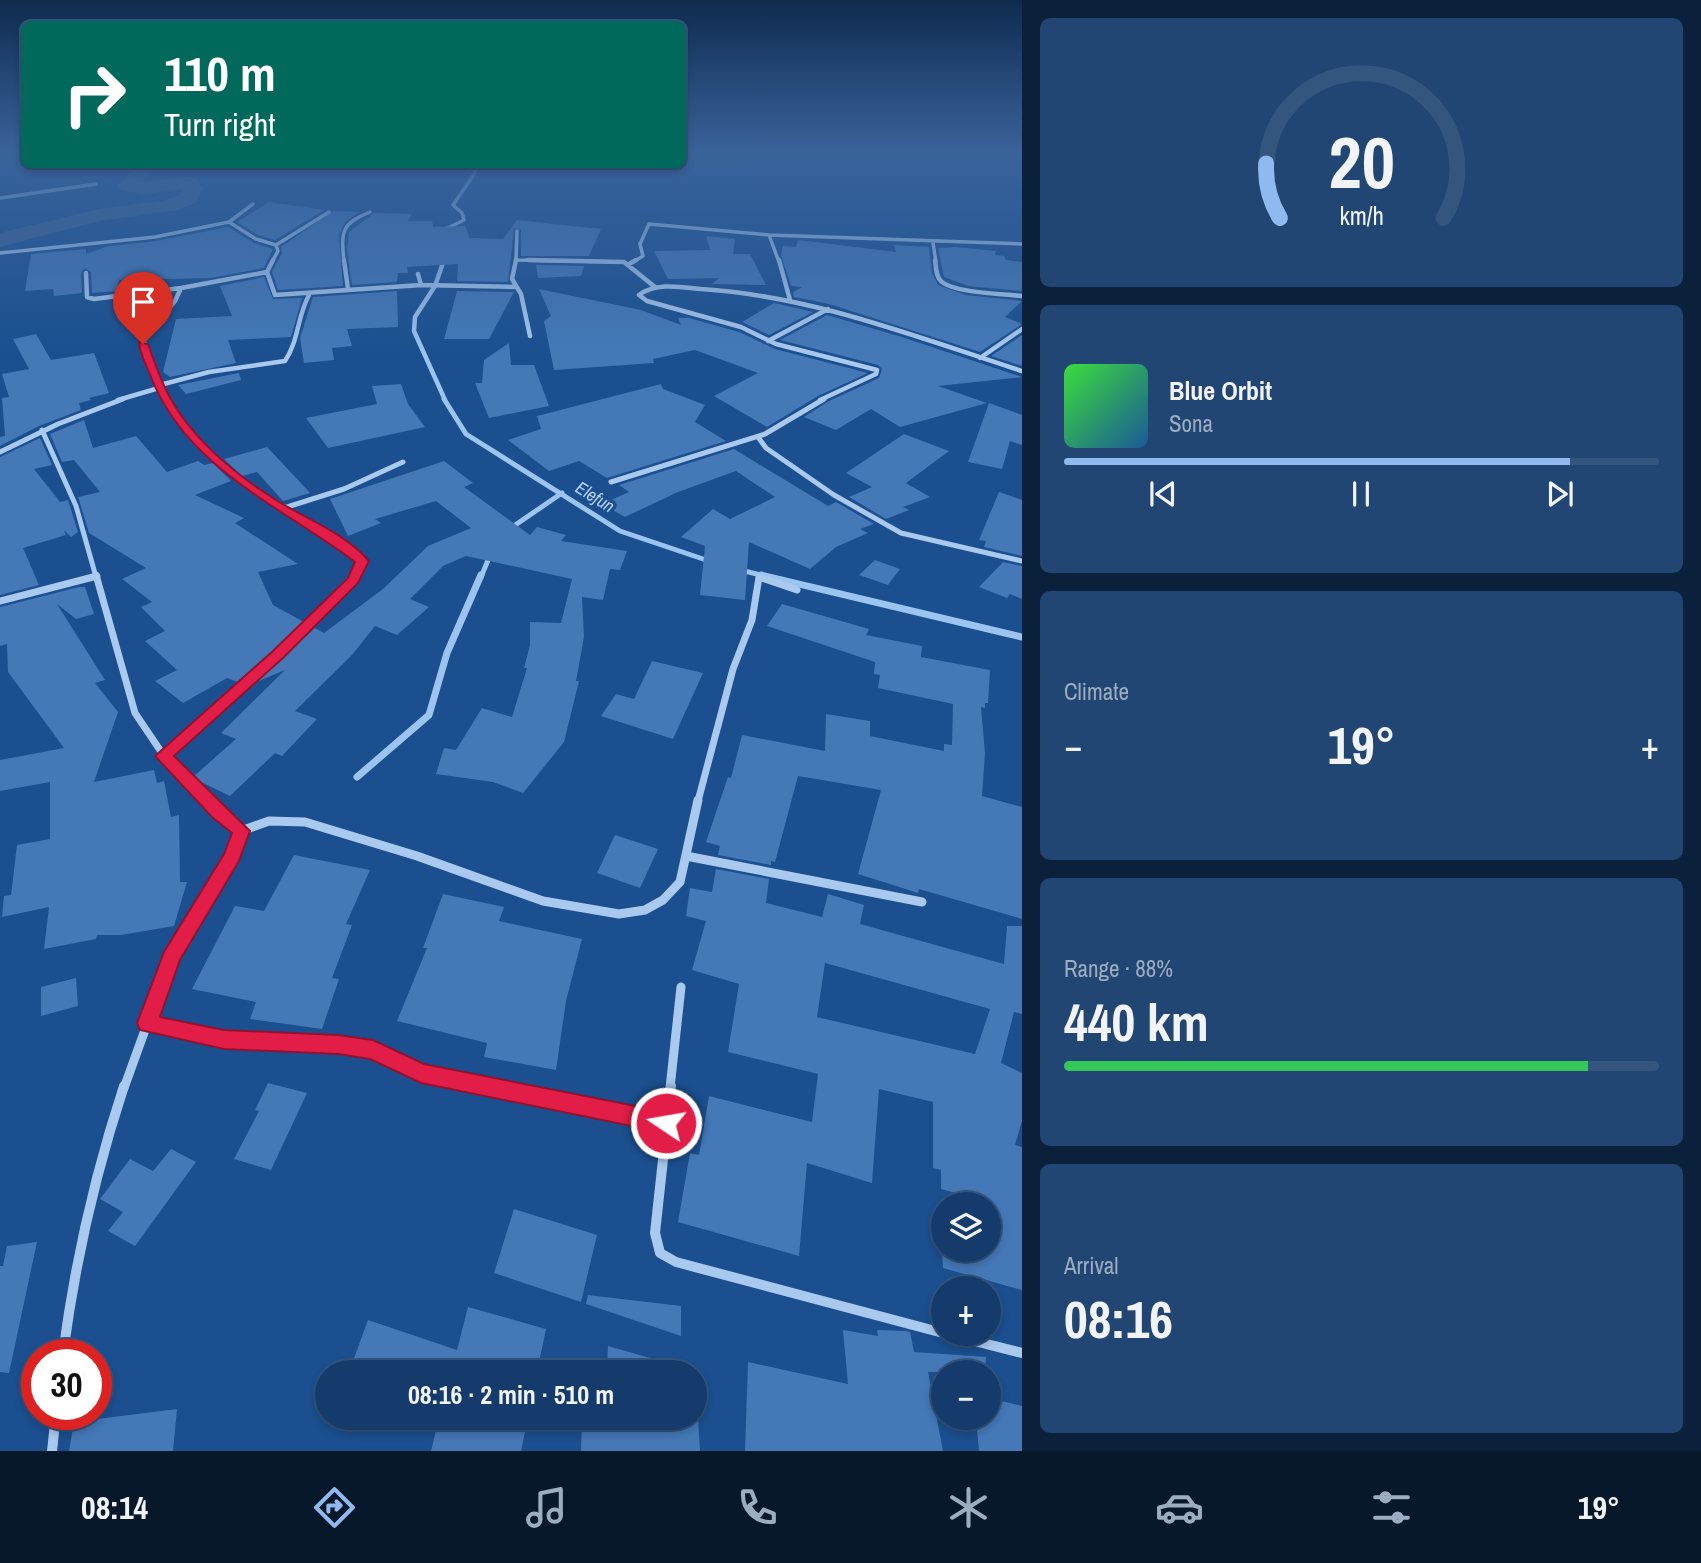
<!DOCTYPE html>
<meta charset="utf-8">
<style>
:root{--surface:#143b6b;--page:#214673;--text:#f1f3f6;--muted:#9dadc1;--line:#33557e;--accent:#90b9f0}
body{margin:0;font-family:"Archivo Narrow",sans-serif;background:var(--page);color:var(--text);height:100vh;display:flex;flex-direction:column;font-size:26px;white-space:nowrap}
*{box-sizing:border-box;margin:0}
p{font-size:23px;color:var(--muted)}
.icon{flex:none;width:38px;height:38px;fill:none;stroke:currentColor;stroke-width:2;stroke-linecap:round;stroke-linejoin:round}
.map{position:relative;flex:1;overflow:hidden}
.side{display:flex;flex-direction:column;gap:18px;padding:18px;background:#0b203b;width:679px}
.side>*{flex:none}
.top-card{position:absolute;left:21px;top:21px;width:665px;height:147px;border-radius:10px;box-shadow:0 4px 10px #0003,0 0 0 2px var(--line);background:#00695c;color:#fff;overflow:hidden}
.controls{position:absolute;left:931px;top:1192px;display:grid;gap:14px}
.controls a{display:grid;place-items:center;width:70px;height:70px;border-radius:50%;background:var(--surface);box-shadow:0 4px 10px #0003,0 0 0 2px var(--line);font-size:35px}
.speed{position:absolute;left:21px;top:1339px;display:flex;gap:14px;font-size:35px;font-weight:700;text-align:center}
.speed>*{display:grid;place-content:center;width:91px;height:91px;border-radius:50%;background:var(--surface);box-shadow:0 4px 10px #0003,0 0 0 2px var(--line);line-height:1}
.speed .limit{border:10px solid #d22;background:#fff;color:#111}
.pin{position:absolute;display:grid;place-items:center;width:60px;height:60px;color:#fff;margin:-72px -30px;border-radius:50% 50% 50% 0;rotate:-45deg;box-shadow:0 0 7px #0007}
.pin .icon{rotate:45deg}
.me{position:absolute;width:77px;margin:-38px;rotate:282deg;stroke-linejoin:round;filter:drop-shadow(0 0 5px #0008)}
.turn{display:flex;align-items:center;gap:24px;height:147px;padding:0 28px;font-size:32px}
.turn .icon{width:91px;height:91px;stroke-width:2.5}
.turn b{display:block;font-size:49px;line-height:60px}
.big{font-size:52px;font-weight:700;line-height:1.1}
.side .card{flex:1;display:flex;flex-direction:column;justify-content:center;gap:10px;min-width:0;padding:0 24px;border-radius:10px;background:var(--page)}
.side .dial{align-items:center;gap:0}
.dial svg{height:182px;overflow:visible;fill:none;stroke:var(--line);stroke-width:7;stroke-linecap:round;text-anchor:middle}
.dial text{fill:var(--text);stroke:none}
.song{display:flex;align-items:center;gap:21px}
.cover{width:84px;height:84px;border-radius:10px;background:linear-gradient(135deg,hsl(120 70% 55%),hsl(210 70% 35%))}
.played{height:7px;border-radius:4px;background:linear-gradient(90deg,var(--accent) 85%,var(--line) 85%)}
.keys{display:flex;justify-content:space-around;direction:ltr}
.heat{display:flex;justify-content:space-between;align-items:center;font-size:38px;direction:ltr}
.charge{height:10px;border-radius:5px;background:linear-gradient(90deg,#34c759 88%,var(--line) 0)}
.trip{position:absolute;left:315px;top:1360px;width:392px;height:70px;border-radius:35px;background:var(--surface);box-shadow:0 4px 10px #0003,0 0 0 2px var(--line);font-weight:700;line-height:70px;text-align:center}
.menu{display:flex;height:112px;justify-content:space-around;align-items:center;background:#08182b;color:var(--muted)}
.menu .icon{width:49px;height:49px}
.menu .selected{color:var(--accent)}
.menu b{font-size:32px;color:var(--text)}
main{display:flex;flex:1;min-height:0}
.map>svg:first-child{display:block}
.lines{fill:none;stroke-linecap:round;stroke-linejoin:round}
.stream-far3{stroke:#9cc4f0;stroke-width:3.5}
.stream-far2{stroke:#9cc4f0;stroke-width:4.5}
.stream-far1{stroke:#9cc4f0;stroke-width:5}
.stream{stroke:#9cc4f0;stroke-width:7}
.river{fill:#3c6290;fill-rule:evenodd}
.building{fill:#4478b7;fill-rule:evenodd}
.street-far5{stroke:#a9c9ee;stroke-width:3.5}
.street-far4{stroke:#a9c9ee;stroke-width:4.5}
.street-far3{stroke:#a9c9ee;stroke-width:5}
.street-far2{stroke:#a9c9ee;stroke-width:7}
.street-far1{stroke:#a9c9ee;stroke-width:9}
.street{stroke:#a9c9ee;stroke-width:10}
.route{fill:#e11d48;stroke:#92132f;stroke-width:2}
.labels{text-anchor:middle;stroke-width:7;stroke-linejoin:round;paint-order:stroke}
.far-water-label{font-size:18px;font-style:italic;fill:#b5d3f5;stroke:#1b4f8f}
</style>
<main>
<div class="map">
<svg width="1022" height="1451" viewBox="0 0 1022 1451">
<rect width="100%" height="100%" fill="#1b4f8f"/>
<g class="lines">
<!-- stream-far3 -->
<path class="stream-far3" d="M450 232 448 228 464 220 462 213 453 205 475 173V164
M444 262 446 256"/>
<!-- stream-far2 -->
<path class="stream-far2" d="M444 260 435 286 415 317 414 331 445 400"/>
<!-- stream-far1 -->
<path class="stream-far1" d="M444 399 466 434 620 531 712 562
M508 530 562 493
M740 570 769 577
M481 577 491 553"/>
<!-- stream -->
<path class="stream" d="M761 575 1022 637
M357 777 429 715 447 653 481 575"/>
<!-- river -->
<path class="river" d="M134 164H152V170L142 182 190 177 197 179 203 189 195 203 178 210 99 221 0 247V233L99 209 167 200 180 195 183 189 143 194 120 190 117 186 134 169Z"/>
</g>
<!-- building -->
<path class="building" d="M269 202 324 210 275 240 258 235 237 222Z
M333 211 359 212 345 222 339 234 343 286 278 290 272 272 282 253 281 247Z
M374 213 412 214 408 221H432L433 227 465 226 470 238 503 239 517 220 601 229 589 256H521V230L514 228 508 282 457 281 458 264 407 267 408 273H398L397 282 352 285 347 251 349 232Z
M228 227 254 243 273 249 264 268 210 278 119 280 117 291 92 293 91 272 85 268 81 273 82 293 54 296 53 289 25 291 31 254 86 249V254L109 246 156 241Z
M706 236 735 239 733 254H750L766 285 712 284 719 278 668 279 654 251 710 250Z
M798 240 896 252 894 245 929 247 932 273 938 285 966 295 1022 301 1005 317 1022 324 980 352 829 304 794 297 793 292 802 287 791 286 781 255 783 246 796 247Z
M955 247 996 251 995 255 1004 256 1006 260 1022 262V291L968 286 944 277 938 248Z
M536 265 584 266 581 276 538 278Z
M264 277 273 299 302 298 291 337 228 340 236 363 170 377 163 372 176 319 232 316 220 286Z
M539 289 641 310 681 325 678 318H689L739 332 775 349 868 373 818 396 767 427 714 396 758 373 695 350 653 359 654 363 554 370 544 321 551 316Z
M397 291 398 327 347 329 352 346 332 348 334 360 304 363 300 338 313 297Z
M457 291 514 292 489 339H444Z
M774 303 783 305 813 312 769 335 742 322Z
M827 315 902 337 1022 377 938 386 987 403 900 427 871 409 836 430 804 417 829 401 879 378 882 369 878 365 780 340Z
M36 334 51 360 94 353 109 393 89 398 91 400 79 403 81 410 39 426 0 446V437L5 436 2 398 9 397 2 374 29 369 13 339Z
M1022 335V366L991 356Z
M509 343 511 365H534L549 406 489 418 475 383H482L484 360Z
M239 373 241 380 186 394 178 385Z
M401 384 408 404 425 427 328 448 306 418 377 404 372 386Z
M661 384 663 389 705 405 695 422 726 441 607 478 579 461 549 471 508 440 541 429 537 416Z
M989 403 1022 415V445L1010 441 1002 469 968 462Z
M84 420 93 448 136 436 167 472 198 461 204 465 213 463 231 481 195 495 244 518 235 523 298 564 258 572 273 605 304 622 238 682 227 678 183 703 155 681 177 670 145 641 165 631 141 607 152 602 122 579 146 568 89 533 78 497 100 492 74 460 62 462 50 434Z
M904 434 949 451 906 483 930 497 903 507 909 510 886 519 849 497 872 487 846 473Z
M40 438 52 465 34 469 60 502 68 500 78 532 71 537 64 530 66 535 23 548 39 585 0 595V457Z
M267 447 299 481 310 493 283 501 257 472 242 476 224 459Z
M734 449 828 506 836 502 874 524 860 529 868 533 836 547 810 569 749 542 745 600 700 595 705 546 681 537 713 509 730 519 775 497 736 471 678 492 625 517 602 504 629 492 619 485Z
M444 461 473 483 464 487 530 535 537 527 566 535 561 541 627 551 620 570 610 569 603 600 582 597 584 637 576 681H579L564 742 523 793 493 782 436 774 444 748 456 750 482 708 512 717 527 668H524L530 645V622L561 623 572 579 466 556 443 566 410 599 429 607 397 635 375 626 352 655 295 711 317 719 282 756 275 753 230 796 197 780 193 777 236 739 221 733 285 670 254 683 315 628 324 633 383 589 428 546 471 528 436 501 375 519 381 523 348 536 330 499Z
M999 492 1022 500V556L984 547 986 541 979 540Z
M875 560 900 569 888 585 859 575Z
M1003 562 1022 566V599L1010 594 1007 598 979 587Z
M79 587H85L94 614 76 619 57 604 105 680 95 683 118 712 94 782 154 770 157 783 164 781 171 817 179 815 180 882H187L174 926 121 935H97L96 939 44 949 49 907 2 917 4 896 11 895 17 845 50 839V782L0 791V760L64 748 8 672 7 644 0 646V607Z
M782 604 869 629 866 635 922 646 921 657 990 670 988 703H985V708L981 707 985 753 982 796 1022 807V919L919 889 918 893 858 874 881 790 798 776 775 862 771 861V865L718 855 720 846 706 842 728 777 731 778 742 735 825 751 826 714 870 721V736L944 751V744L952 745 953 704 878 688 880 675 874 674 875 662 767 626Z
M652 661 703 673 673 739 601 716 616 694 634 699Z
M615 835 658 849 640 888 597 873Z
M294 855 370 870 346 924 352 925 332 978 339 979 322 1029 250 1019 256 1002 192 989 235 906 264 911Z
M716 869 769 879 766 903 822 917 828 894 864 905 860 924 1004 964 1007 926H1022V1014L1014 1012 1001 1063 1022 1073V1121L1015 1145 1022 1147V1290L943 1268 942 1250H989V1202L941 1189V1170L933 1168V1102L879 1089 872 1183 807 1163 799 1256 678 1222 690 1153 699 1155 709 1096 812 1122 818 1074 728 1052 739 984 692 970 706 921 686 916 690 888 712 892ZM825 963 990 1009 975 1054 817 1017Z
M443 894 504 907 499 921 582 939 566 1001 556 1070 484 1057 487 1043 397 1021 427 948H423Z
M76 978 78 1006 41 1016V987Z
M268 1083 307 1093 271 1170 234 1159 259 1111 255 1110Z
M171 1149 196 1162 135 1246 108 1231 123 1212 100 1199 130 1159 153 1171Z
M514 1209 597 1235 581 1302 494 1273Z
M37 1242 9 1373 0 1372V1266H3L7 1246Z
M588 1295 681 1306V1336L586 1304Z
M468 1307 546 1329 537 1372H349L368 1320 457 1350Z
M843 1330 878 1336 877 1330 906 1331 910 1332 914 1352 986 1357 985 1372H928L943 1451H745L748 1362 848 1384Z
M608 1346 678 1366V1372L607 1370Z
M989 1398 1022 1406V1451H979L976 1418H989Z
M177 1409 173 1451H69L74 1422Z
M439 1418H528L521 1451H431Z
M582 1418H698L700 1451H581Z"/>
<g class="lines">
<!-- street-far5 -->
<path class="street-far5" d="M0 198 96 184
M229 222 253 204
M517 231 516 260 623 262
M933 243 936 262
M276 245 329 212
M0 253 155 237 229 222 256 239 276 245 278 251 272 262
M344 262C341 231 341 224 370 212
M633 262 643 256 640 244 649 224 769 235
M779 262 769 235 1022 244"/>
<!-- street-far4 -->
<path class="street-far4" d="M273 260 267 272 275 295 421 285 418 274
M344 260 348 289
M516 260 512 279 521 294 530 336
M528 260 624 262 655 287
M779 260 790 300
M935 260C936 267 936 277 941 281 953 293 1004 294 1022 296
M629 264 636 260
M86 273 87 297 94 299 181 288 267 272
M421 285 516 287
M768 341 828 309
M980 358 1022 329
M160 385 209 372 285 361C299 340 297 317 309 295
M118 400 159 388
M168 400 159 388 143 339 175 301 181 288
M820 400 876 374 877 370 776 344 741 327 647 301 639 295C656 282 681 287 701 289 813 296 916 337 1022 371"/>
<!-- street-far3 -->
<path class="street-far3" d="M167 399 193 436 238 480 322 530 362 561 353 577
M42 430 76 506 96 577
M758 437 766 448 834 495 901 533 1022 561
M0 452 58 424 123 399
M611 482 765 434 824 399
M284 508 344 489 403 462
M94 577 97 576"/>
<!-- street-far2 -->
<path class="street-far2" d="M96 575 135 713 164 756 208 801
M0 601 97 576
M164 756 306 629 354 575
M698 801 733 669 752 620 759 577 797 590"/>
<!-- street-far1 -->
<path class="street-far1" d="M241 831 269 821 305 822 417 856 543 901 619 914 645 910 663 900 680 882 698 800
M686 856 922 902
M148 1023 224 1039 338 1044 373 1050 421 1073 492 1088
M124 1088 170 961 236 849 241 831 206 800
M670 1088 681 987"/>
<!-- street -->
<path class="street" d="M484 1086 666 1123
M671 1086 655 1233 660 1253 676 1262 943 1333
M947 1334 1022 1353
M63 1354C75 1262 95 1174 124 1086
M52 1451 56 1414"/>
</g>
<!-- sky -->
<linearGradient id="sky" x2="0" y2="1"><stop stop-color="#0f2b4f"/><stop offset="0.43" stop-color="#39639b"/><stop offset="1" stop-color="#39639b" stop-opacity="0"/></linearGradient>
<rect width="1022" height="355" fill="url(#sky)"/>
<!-- route -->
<path class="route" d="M139 342 148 344C154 361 160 378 168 394 189 435 232 472 270 496 302 518 343 531 369 561L358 583 284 657 174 756 250 831 239 861 180 960 160 1017 224 1030 338 1035 373 1040 424 1064 666 1112 674 1115 678 1123 674 1130 666 1133 421 1083 370 1059 338 1054 224 1049 140 1030 137 1023 164 952 224 854 232 833 212 817 155 756 273 651 348 578 355 562C281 506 187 469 151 377 147 367 139 352 139 342Z"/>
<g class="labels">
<!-- far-water labels -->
<g class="far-water-label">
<text transform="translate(595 497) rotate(32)" y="6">Elefun</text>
</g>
</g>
</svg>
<div class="controls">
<a><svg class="icon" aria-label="layers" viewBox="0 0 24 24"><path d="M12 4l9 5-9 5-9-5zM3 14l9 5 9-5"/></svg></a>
<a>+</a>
<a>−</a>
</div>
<div class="speed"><div class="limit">30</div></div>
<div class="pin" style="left:143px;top:344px;background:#d93025"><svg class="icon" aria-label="arrive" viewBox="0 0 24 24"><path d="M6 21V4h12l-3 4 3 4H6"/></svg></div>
<svg class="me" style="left:666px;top:1123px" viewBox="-20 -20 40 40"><circle r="17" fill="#e11d48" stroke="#fff" stroke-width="3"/><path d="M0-11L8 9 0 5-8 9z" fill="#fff"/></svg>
<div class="trip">08:16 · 2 min · 510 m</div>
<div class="top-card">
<div class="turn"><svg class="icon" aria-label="right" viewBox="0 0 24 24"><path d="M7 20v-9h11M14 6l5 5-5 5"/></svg><div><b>110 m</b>Turn right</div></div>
</div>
</div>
<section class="side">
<div class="card dial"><svg viewBox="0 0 100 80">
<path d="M14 69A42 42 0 1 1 86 69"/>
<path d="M14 69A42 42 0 0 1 8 45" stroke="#90b9f0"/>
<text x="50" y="56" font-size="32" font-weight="700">20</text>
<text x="50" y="72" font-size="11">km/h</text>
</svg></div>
<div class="card">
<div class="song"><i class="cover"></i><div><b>Blue Orbit</b><p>Sona</p></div></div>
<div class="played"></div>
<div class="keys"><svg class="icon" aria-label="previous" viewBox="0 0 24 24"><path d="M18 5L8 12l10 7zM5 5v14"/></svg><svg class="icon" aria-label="pause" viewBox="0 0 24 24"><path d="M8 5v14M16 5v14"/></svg><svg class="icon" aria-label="next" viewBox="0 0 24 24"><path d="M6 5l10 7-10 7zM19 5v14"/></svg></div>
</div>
<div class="card"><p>Climate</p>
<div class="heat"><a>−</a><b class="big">19°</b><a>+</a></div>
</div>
<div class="card"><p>Range · 88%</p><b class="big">440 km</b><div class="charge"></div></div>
<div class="card"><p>Arrival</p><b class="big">08:16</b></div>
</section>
</main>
<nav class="menu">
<b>08:14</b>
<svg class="icon selected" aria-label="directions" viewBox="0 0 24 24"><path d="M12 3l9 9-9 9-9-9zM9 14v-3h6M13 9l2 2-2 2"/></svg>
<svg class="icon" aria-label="music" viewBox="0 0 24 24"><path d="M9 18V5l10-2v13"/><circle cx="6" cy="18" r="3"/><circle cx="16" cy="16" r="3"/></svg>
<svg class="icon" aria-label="phone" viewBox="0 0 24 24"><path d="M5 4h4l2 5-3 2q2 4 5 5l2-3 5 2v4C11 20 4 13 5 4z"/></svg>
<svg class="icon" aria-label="climate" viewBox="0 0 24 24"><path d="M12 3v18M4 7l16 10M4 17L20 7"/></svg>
<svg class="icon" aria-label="car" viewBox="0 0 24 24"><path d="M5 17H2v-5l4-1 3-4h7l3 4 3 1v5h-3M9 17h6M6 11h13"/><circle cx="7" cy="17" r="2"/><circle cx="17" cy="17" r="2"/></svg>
<svg class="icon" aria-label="filters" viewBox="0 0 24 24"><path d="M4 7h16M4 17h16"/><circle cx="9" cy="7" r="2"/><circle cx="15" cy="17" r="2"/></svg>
<b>19°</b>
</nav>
